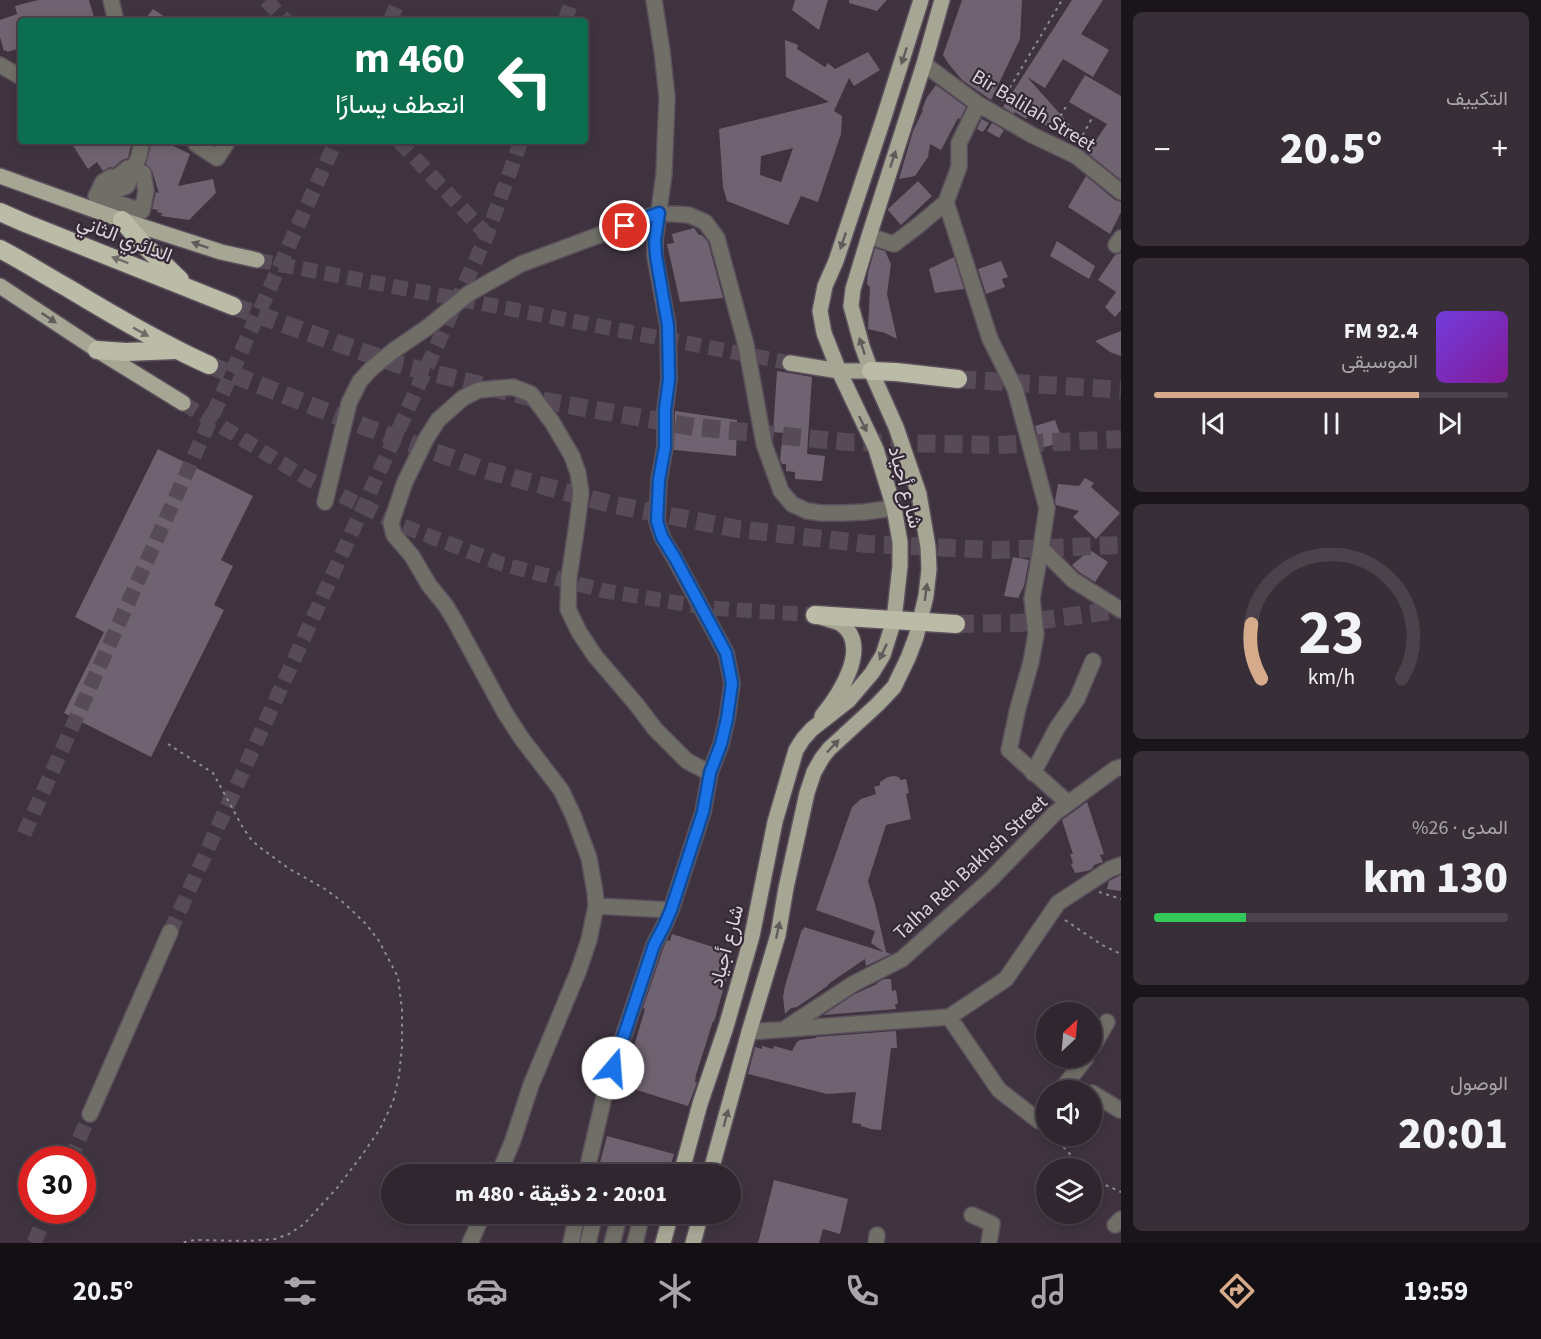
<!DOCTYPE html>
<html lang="ar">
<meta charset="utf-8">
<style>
:root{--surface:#2f262f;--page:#372e37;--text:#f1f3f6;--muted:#a7a5aa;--line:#4a434b;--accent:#d6ab8b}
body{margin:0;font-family:"Source Sans 3",Vazirmatn,sans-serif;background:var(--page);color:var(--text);direction:rtl;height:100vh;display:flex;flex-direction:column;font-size:22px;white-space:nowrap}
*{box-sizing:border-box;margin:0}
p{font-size:20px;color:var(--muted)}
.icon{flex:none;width:33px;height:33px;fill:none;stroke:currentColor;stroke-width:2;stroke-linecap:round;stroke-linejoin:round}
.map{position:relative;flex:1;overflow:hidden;direction:ltr}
.side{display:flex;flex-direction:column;gap:12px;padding:12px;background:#1a151a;width:420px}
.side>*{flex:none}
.top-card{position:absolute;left:18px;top:18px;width:570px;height:126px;border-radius:6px;box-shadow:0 3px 9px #0003,0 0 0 2px var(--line);direction:rtl;background:#0b6e4f;color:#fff;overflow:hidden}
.needle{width:39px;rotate:26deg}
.fabs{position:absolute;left:1036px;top:1002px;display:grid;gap:12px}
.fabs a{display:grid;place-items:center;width:66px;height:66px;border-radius:50%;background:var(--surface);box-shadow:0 3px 9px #0003,0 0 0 2px var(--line);font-size:30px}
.speed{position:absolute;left:18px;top:1146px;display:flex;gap:12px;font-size:30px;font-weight:700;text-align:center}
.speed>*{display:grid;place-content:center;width:78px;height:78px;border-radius:50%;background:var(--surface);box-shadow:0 3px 9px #0003,0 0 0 2px var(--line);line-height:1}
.speed .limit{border:9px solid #d22;background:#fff;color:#111}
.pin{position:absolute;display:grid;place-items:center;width:51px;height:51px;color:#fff;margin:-26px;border:3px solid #fff;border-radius:50%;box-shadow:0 2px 6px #0007}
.me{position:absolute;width:66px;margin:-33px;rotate:18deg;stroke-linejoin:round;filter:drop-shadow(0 0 4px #0008)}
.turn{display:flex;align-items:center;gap:21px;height:126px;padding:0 24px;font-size:27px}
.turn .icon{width:78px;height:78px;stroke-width:2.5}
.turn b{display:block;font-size:42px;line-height:51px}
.big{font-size:45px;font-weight:800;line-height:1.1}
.side .card{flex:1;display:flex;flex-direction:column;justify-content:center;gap:9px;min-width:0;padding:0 21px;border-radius:9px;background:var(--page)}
.side .dial{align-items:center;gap:0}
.dial svg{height:156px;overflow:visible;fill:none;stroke:var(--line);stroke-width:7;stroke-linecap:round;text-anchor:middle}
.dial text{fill:var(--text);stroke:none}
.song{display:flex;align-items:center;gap:18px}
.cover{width:72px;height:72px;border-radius:9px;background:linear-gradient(135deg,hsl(260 70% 55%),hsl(290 70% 35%))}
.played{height:6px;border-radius:3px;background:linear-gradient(90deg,var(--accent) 75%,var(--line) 75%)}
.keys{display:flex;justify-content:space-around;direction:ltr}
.heat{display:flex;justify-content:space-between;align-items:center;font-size:33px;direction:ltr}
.charge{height:9px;border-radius:4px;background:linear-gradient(90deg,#34c759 26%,var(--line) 0)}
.trip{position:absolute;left:381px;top:1164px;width:360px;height:60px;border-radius:30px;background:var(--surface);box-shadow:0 3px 9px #0003,0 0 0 2px var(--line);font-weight:800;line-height:60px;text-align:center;direction:rtl}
.menu{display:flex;height:96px;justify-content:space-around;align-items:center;background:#130f13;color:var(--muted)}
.menu .icon{width:42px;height:42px}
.menu .on{color:var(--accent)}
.menu b{font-size:27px;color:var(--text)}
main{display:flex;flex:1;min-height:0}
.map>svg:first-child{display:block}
.building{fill:#706371;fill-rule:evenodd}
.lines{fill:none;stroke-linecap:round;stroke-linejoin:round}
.minor-tunnel{stroke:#564b57;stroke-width:15;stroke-dasharray:15 8;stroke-linecap:butt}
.major-tunnel{stroke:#564b57;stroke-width:15;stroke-dasharray:15 8;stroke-linecap:butt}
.highway-tunnel{stroke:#564b57;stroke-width:18;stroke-dasharray:18 9;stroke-linecap:butt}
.minor-casing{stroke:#5b505b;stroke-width:18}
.major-casing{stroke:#5b505b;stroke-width:18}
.highway-casing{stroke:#5b505b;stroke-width:21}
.path{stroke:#938994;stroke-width:2;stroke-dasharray:3 4.5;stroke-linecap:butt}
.minor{stroke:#6f6f67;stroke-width:15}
.major{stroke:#a6a695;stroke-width:15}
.highway{stroke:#bbbca8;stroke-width:18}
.oneway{fill:#625b5b}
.oneway2{fill:#716b69}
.route-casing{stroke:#114b97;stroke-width:15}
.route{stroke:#1a73e8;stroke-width:10}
.labels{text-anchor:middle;stroke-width:4.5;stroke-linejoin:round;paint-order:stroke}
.street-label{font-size:20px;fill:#dbd3dc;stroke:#342935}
</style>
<main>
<section class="side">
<div class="card"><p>التكييف</p>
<div class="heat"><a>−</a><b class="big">20.5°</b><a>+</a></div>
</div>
<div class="card">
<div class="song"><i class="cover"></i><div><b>92.4 FM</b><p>الموسيقى</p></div></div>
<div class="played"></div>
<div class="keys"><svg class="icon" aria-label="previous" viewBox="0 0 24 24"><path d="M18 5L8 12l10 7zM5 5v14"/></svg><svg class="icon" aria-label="pause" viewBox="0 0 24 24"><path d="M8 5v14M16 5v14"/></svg><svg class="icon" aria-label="next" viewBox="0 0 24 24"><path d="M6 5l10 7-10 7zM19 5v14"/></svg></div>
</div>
<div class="card dial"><svg viewBox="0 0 100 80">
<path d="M14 69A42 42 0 1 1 86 69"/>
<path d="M14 69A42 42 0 0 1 9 41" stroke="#d6ab8b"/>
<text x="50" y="56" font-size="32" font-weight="700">23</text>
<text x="50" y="72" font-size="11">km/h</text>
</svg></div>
<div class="card"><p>المدى · 26%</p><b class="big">130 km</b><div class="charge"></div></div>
<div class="card"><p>الوصول</p><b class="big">20:01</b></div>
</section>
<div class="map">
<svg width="1121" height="1243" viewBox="0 0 1121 1243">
<rect width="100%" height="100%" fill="#3f333f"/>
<!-- building -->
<path class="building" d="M38 0H89L95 21H21V48L7 52 6 50 4 51 0 37V20L17 14 15 6Z
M795 0H828L819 30 792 10Z
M849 0H887L877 11 849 3Z
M962 0H1022L1020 39 991 100 962 80 948 63 943 55Z
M1072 0H1103L1081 34 1109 50 1093 77 1063 59 1045 88 1027 77 1078 134 1074 142 1028 115 1026 119 1015 112 1014 114 1003 107Z
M153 9 171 21H144Z
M785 40 798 45 797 49 825 67 828 63 835 69 868 52 880 70 854 86 849 78 834 111 842 116 841 134 818 202 801 196 788 225 727 201 723 187 719 129 829 102 786 77ZM793 148 781 182 760 175 761 156Z
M1085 75 1121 96V180L1085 151 1089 144 1092 146 1107 124 1069 102Z
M936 85 966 107 960 119 958 118 941 150 930 144 928 157 915 176 899 179 913 131 923 110 922 109 927 97Z
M982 118V119L989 123 983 132 977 129Z
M992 123 1004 130 999 138 987 131Z
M70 141H132L128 158 122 160 113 168 110 167 103 171 97 162 88 169Z
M152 141H163L190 154 178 186 213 179 216 193 189 220 161 216 162 213 157 212 158 210 152 209 156 192 159 193 152 171 146 164Z
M1086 176 1115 200 1121 202V212L1110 234 1068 207Z
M918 181 932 196 901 225 888 210V209Z
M694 228 699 235H702L708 242 723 298 680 302 667 244 674 243 672 234Z
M1057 241 1095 266 1089 279 1050 256Z
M875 248 885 251 891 264 887 294 897 339 885 333 868 329 870 287 867 284 868 273Z
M1121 253V310L1115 317 1105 307 1116 292 1098 280 1115 255Z
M954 257 964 289 935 293 929 269Z
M1001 261 1008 277 1002 279 1005 287 986 294 978 269Z
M1121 331V356L1110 352 1095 341Z
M777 371 812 377 807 454 825 456 822 481 795 479V472L786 471V464H782L780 460 783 433 773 432Z
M675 411 737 420 736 456 674 450Z
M1055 420 1063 442 1041 448 1035 426Z
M158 449 253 496 221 560 233 566 214 605 224 610 151 757 64 713 104 632 75 617Z
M1085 478 1094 483 1091 487 1120 513 1096 539 1073 517 1079 511 1056 505 1055 501 1058 484 1079 486Z
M1090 550 1108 562 1095 582 1079 572 1072 565Z
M1013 557 1029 560 1024 586 1018 598 1004 596Z
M894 776 899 777 900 780 906 779 909 793 906 794 911 819 886 825 868 881 875 904 886 952 891 954 866 966 865 959 831 982 826 987 797 1007 791 1008 785 1014 783 997 785 986 802 929 803 930 804 927 884 952 871 943 875 931 816 910 852 807 861 799 876 794 874 787 880 785V782L888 777Z
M1087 802 1104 854 1100 855 1103 862 1094 865 1092 869 1087 871 1075 873 1071 864 1073 863 1070 854H1073L1062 820Z
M1121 875V891L1107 889 1109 881Z
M672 934 729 952 726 960 731 962 714 1022 713 1021 696 1075 695 1082 697 1083 688 1106 627 1087V1088L617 1085 628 1052 632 1053 645 1009 643 1008 663 949 667 940 670 941Z
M884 979H891L892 991 896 990 898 1004H895L896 1009 823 1015 855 994 877 984V983Z
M896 1031 897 1048H891L881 1130 871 1129 861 1126V1124L852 1123 856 1092 827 1094 748 1074 755 1047 762 1049V1046L773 1049 774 1046 792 1051 797 1042 800 1040 816 1038V1037Z
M607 1136 674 1154 668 1174H597Z
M774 1180 848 1199 840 1234 823 1229 819 1243H758Z"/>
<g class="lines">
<!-- minor-tunnel -->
<path class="minor-tunnel" d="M266 0 286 21
M390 21 399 0
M565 21 572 0
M399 141 487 235
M24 834 336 141
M170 932 487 235 521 141
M70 1160 90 1114
M34 1243 48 1210"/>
<!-- major-tunnel -->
<path class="major-tunnel" d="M257 260 790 363
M183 403 308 479 403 526 502 564 605 591 709 608 815 615"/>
<!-- highway-tunnel -->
<path class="highway-tunnel" d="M233 306 397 364 545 401 694 427 846 442 997 445 1121 439
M209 365 363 426 485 470 610 504 738 529 867 544 996 550 1121 545
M958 379 1121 390
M956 624 1020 623 1109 611 1121 607"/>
<defs>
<path id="minor" d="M111 0 116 21
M924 64 978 104 1032 135 1076 156 1121 192
M0 65 21 77
M198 141 196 144 217 158 228 141
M128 168 143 173 146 191 142 211 96 196 103 182 111 177 113 180Z
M946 202 990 339 1015 389 1026 430 1047 508 1041 548 1073 580 1121 610
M105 207 109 193 127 186 139 156 142 141
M869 236 894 244 919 225 946 202 959 167V143L978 104
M1116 245 1121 238
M325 502 349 403 360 381 372 368 393 351 428 327 468 294 521 264 659 213 689 215 705 222 717 238 746 345 764 444 781 491 792 504 807 511 822 513H842L864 512 894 508
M1041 548 1032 599 1036 634 1031 662 1018 708 1009 750 1068 803
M1033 773 1057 728 1077 699 1093 661
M596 906 671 910
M949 1017 999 1090 1039 1121 1047 1110
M786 1028 853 984 902 959 991 879 1055 813 1115 769 1121 767
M749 1032 949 1017 1006 979 1058 903 1110 869 1121 865
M1092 1048 1107 1022
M1061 1090 1086 1058
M1092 1093 1120 1110 1121 1109
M90 1114 170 932
M499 1174 513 1140 531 1085 578 972 589 940 596 906 595 892 589 858 573 815 561 790 522 739 505 713 455 621 446 606 429 585 412 556 394 535 391 523 405 482 426 439 438 420 463 398 479 390 513 387 531 394 552 422 572 456 578 473 581 493 577 524 569 577 568 609 579 632 595 656 636 704 655 729 687 761 710 773
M586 1174 606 1088 654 945 664 926 671 910 703 812 710 773 721 744 727 719 732 683 726 653 675 559 662 537 657 521 659 480 665 447V410L669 379 668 326 655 256V240L664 174 667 97 662 51 654 0
M972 1215 992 1224 989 1243
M1115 1225 1121 1219
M470 1243 483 1214
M571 1243 577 1214
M588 1243 595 1214
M612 1243 620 1214
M635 1243 642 1214
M876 1243 877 1235"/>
<path id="major" d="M0 176 122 220 221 252 257 260
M0 286 97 350 183 403
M790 363 839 371H871
M822 716C839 695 872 646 841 624 836 621 829 620 823 618
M681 1174 700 1104 726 1027 752 936 775 822 796 750 803 739 812 729 849 700 872 673 883 655 894 620 900 566V542L894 508 876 449 839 371 824 333 820 311 825 286 836 261 884 117 921 0
M710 1174 749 1032 778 935 786 888 807 793 814 772 822 758 829 749 878 704 894 687 908 658 916 637 926 596 929 569 928 547 919 494 896 427 871 371 862 346 851 306 853 289 869 236 924 64 942 0
M663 1243 671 1214
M693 1243 701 1214"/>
<path id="highway" d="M0 212 25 223 233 306
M122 220 142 243 180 280
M0 249C23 261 45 275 68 288 114 316 160 343 209 365
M97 350 126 352 175 350
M871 371 896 372 958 379
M815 615 956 624"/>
</defs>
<!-- minor casing -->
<use href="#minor" class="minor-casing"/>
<!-- major casing -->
<use href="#major" class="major-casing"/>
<!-- highway casing -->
<use href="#highway" class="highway-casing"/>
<!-- path -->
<path class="path" d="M1002 101 1062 0
M1053 129 1068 103
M1079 142 1092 118
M168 744 213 773 242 826 250 838 258 846 288 868 325 889 344 903 366 924 379 941 398 977 402 1010V1047L399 1076 393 1102 380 1129 362 1155 337 1188 304 1224 289 1234 275 1239 247 1241 195 1240 180 1243
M1099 892 1121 899
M1065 920 1102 945 1121 954
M1053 1136 1083 1168
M1092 1179 1121 1192"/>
<!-- minor -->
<use href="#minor" class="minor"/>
<!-- major -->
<use href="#major" class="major"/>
<!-- highway -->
<use href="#highway" class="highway"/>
</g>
<!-- one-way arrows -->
<defs><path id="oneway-solid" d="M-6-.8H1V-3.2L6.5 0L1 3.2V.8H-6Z" transform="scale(1.5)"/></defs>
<g class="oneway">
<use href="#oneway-solid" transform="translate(904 56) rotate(108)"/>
<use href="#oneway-solid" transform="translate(893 159) rotate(-72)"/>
<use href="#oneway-solid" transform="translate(843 241) rotate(109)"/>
<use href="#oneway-solid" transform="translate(200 245) rotate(-161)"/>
<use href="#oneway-solid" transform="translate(49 318) rotate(34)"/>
<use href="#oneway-solid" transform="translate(862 346) rotate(-108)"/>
<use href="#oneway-solid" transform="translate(863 424) rotate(64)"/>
<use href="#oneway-solid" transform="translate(926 592) rotate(-82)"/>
<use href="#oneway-solid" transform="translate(883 652) rotate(115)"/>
<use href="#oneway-solid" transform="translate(833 746) rotate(-46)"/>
<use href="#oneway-solid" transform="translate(778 930) rotate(-78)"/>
<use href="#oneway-solid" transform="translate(726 1118) rotate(-75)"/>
</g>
<g class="oneway2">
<use href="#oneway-solid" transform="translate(120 260) rotate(-159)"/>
<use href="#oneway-solid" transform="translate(141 332) rotate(29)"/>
</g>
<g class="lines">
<defs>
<path id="route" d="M613 1068 654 945 664 926 671 910 703 812 710 773 721 744 727 719 732 683 726 653 675 558 662 537 657 521 659 480 665 447V410L669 379 668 326 656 256 655 240 659 213 625 226"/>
</defs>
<!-- route casing -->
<use href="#route" class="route-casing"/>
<!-- route -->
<use href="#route" class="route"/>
</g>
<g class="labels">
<!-- street labels -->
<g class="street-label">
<text transform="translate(1034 110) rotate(31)" y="7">Bir Balilah Street</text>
<text transform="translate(125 238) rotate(21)" y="7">الدائري الثاني</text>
<text transform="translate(906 487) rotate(75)" y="7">شارع أجياد</text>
<text transform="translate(970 867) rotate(-43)" y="7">Talha Reh Bakhsh Street</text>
<text transform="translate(726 946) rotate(-75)" y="7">شارع أجياد</text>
</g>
</g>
</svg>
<div class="fabs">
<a><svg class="needle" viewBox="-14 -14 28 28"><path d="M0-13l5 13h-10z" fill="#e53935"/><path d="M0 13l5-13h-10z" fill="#a7a5aa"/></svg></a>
<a><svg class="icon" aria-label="sound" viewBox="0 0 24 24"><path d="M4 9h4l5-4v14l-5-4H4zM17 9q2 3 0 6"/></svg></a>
<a><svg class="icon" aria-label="layers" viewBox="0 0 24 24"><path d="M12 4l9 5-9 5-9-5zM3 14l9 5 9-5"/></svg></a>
</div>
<div class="speed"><div class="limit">30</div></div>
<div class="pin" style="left:625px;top:226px;background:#d93025"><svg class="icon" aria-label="arrive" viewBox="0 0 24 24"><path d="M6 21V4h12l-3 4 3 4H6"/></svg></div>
<svg class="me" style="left:613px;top:1068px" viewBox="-20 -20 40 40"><circle r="19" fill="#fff"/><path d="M0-13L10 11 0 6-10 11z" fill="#1a73e8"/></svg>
<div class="trip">20:01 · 2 دقيقة · 480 m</div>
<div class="top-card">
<div class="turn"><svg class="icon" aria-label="left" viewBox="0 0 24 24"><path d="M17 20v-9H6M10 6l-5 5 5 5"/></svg><div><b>460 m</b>انعطف يسارًا</div></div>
</div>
</div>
</main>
<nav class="menu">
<b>19:59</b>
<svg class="icon on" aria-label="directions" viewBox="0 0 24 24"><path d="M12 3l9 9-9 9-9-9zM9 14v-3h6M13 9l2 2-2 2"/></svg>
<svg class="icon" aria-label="music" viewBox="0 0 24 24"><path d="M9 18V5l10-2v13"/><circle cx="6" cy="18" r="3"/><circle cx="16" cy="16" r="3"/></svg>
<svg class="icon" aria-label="phone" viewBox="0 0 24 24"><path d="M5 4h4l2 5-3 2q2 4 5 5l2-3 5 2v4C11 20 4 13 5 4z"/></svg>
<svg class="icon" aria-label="climate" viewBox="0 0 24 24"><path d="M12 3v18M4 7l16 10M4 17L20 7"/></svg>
<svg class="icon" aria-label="car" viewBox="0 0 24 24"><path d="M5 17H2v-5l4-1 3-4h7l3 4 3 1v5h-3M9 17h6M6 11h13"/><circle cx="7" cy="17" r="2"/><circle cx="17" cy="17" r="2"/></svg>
<svg class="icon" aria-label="filters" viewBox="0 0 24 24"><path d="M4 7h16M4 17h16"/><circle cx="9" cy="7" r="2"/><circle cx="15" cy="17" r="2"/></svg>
<b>20.5°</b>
</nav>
